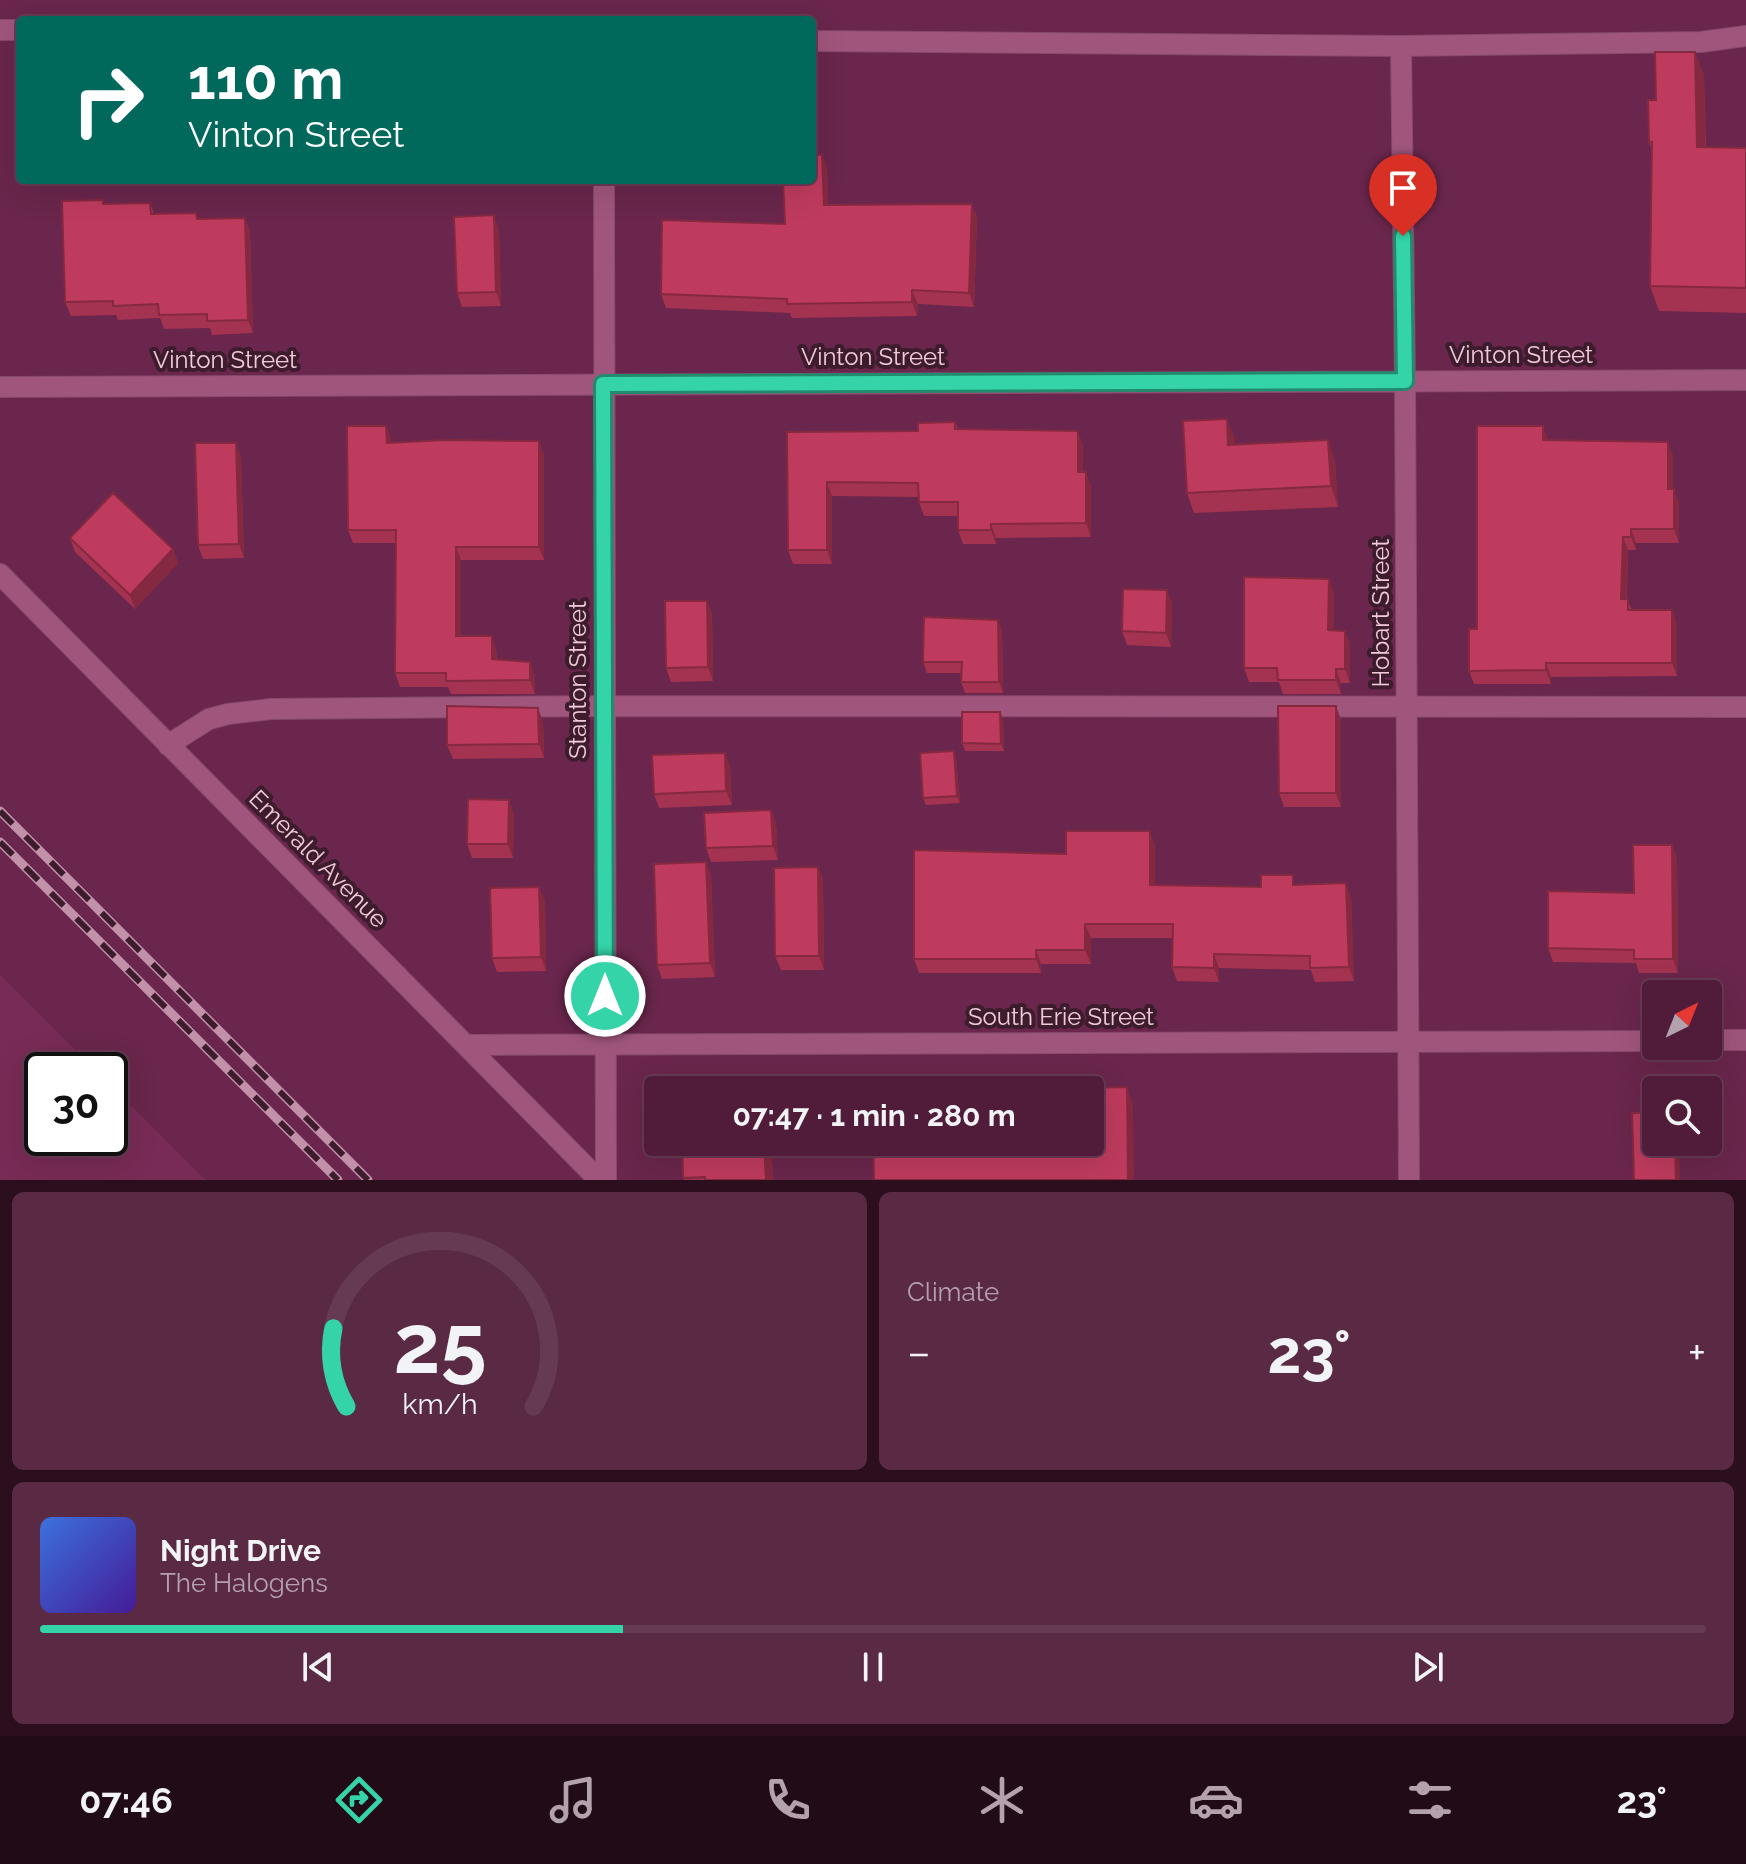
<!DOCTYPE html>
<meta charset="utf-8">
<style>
:root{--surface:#501c39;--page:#5a2944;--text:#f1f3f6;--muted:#b4a1ae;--line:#673a53;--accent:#34d4a8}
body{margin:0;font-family:Raleway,sans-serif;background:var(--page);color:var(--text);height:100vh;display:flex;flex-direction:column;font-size:30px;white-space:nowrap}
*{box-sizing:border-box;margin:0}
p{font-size:26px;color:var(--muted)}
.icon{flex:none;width:44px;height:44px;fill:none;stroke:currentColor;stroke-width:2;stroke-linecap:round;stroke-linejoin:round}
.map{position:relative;height:1180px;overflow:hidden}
.side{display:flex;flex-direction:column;gap:12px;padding:12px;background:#2c0f1f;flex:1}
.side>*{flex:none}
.top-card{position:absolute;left:16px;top:16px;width:800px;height:168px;border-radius:8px;box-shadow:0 8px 32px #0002,0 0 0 2px var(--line);background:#00695c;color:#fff;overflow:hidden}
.needle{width:52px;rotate:43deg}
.tools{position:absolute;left:1642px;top:980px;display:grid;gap:16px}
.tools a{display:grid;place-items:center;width:80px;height:80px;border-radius:8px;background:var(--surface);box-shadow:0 8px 32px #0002,0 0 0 2px var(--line);font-size:40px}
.speed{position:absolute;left:24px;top:1052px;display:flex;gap:16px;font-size:40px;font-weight:700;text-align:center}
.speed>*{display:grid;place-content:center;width:104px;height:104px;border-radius:50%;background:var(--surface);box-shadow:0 8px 32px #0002,0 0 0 2px var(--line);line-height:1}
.speed .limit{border:4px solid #111;border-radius:12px;background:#fff;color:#111}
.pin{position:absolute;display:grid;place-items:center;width:68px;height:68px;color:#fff;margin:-82px -34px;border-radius:50% 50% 50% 0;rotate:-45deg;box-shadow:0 0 8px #0007}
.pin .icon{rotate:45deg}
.me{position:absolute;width:88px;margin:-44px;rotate:0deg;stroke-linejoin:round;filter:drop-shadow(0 0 6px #0008)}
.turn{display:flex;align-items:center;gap:28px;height:168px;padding:0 40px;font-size:36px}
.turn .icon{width:104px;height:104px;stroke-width:2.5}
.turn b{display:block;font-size:56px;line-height:68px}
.big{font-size:60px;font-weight:700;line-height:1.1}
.side .tile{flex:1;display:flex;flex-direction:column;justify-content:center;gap:12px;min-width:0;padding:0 28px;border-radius:12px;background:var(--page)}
.side .dial{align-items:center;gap:0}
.dial svg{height:208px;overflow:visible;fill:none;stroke:var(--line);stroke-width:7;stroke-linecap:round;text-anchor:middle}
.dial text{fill:var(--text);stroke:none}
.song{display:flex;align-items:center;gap:24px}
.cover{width:96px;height:96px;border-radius:12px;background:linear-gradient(135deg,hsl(220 70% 55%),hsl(260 70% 35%))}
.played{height:8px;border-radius:4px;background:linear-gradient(90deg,var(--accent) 35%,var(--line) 35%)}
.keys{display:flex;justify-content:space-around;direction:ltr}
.heat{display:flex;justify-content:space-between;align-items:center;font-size:44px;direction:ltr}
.side .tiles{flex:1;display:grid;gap:12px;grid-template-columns:1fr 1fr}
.tile:last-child{grid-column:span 2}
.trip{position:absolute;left:644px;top:1076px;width:460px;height:80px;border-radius:8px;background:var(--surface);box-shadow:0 8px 32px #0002,0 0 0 2px var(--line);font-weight:700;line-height:80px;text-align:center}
.tab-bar{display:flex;height:128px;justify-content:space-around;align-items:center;background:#200b17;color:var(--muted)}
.tab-bar .icon{width:56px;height:56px}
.tab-bar .current{color:var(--accent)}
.tab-bar b{font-size:36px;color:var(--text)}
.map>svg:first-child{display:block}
.built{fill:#782b56}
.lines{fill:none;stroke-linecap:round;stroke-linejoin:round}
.minor-casing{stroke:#85496b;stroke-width:22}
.minor{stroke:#a0567c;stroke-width:20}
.rail-casing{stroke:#c390aa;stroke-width:9}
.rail{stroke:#3d1d2d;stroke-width:6;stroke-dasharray:18;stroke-linecap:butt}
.wall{fill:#a33350}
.shaded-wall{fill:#852941}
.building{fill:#be3b5d;stroke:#852941;stroke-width:2}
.route-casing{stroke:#228a6d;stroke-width:20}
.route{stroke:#34d4a8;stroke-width:14}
.labels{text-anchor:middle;stroke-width:8;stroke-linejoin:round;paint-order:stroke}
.street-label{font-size:24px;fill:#f3c9dc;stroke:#3d1d2d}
</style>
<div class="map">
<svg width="1746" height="1180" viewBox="0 0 1746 1180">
<rect width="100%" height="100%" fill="#6a264c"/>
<!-- built -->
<path class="built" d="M0 975 95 1070H42V1138H110V1085L206 1180H0Z"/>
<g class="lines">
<defs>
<path id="minor" d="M0 30H20
M812 41 1401 46 1701 42 1746 36
M1401 46 1405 381 1409 1180
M604 180 606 1180
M0 387 1746 380
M0 574 599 1180
M168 745 209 719 228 714 271 709 604 706 1746 707
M1708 1040H1746
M466 1045 1656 1041"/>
</defs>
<!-- minor casing -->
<use href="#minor" class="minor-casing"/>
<!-- minor -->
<use href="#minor" class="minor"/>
<defs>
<path id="rail" d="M0 811 368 1180
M0 842 338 1180"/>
</defs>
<!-- rail casing -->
<use href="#rail" class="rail-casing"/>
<!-- rail -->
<use href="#rail" class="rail"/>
</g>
<!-- wall -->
<path class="wall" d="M1695 52 1704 76 1706 147 1746 148V313L1659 311 1650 286 1652 151 1649 142 1656 100Z
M822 155 827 169 828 205 972 204 977 218 974 307 918 304 917 316 792 318 790 313 666 308 661 294 785 224Z
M150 203 154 214 196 213 199 219 245 218 250 232 253 333 212 335 210 328 164 329 160 318 118 320 116 315 71 316 65 302 105 204Z
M499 229 501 306 462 307 457 293Z
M955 422 958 429 1083 445V472L1091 486V537L996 538V544H963L958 530V516H924L919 502V497L832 496V564H793L788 550 787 432 918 431Z
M386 426 391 439V443L539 441 544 455V560H461V636H492L496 650 497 660 535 676V694H451L448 687H400L395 673 396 543H353L348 530Z
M1235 439V444L1335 460 1338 507 1194 513 1187 493Z
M1548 440 1673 455V489L1679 503V543H1636V550H1628L1627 599 1632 610 1677 623V676L1551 677V684H1474L1469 671 1477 629Z
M241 457 244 558 203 559 198 545Z
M70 538 173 549 178 563 135 609 75 552Z
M1167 590 1172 604 1171 647 1127 645 1122 631Z
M1334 593 1333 630 1345 631 1350 645V683H1341V694H1283L1279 682H1249L1244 668Z
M707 601 712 615 713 681 671 682 666 668Z
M998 620 1002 631 1003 693H965L961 682V673H927L923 662Z
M1336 706 1341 720V807H1284L1279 793Z
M1000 712 1003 719 1004 751H965L962 743Z
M543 722 544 758 453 759 447 745Z
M725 753 730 767 732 805 659 808 654 794Z
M956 758 960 803 926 805 923 798Z
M771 810 776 824 778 860 711 862 706 848Z
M514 814 513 858H472L467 844Z
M1155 845V885L1261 887 1296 885 1351 897 1354 981 1315 982 1311 970 1219 968V982L1177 981 1172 967V938H1091V964H1041V973H919L914 959 1066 854Z
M1672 845 1677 859 1678 973H1639L1636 963 1553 962 1548 948 1634 893Z
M706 862 711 876 715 977 662 979 657 965Z
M818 867 823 881 824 970H781L775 956Z
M545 901 546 971 497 972 492 958Z
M682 1142H771L773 1180H684Z"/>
<!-- shaded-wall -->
<path class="shaded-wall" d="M1695 52 1704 76 1706 172 1697 147Z
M822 155 827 169 829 218 824 205Z
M972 204 977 218 974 307 969 293Z
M494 215 499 229 501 306 496 292Z
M245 218 250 232 253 333 248 320Z
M912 290 918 304 917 316 912 302Z
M1227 419 1235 439 1236 465 1228 445Z
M386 426 391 439 392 457 387 443Z
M1543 426 1548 440H1543Z
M1078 431 1083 445V486L1078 472Z
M1328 440 1335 460 1338 507 1331 486Z
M539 441 544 455V560L539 547Z
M1668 442 1673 455V503L1668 489Z
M236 443 241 457 244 558 239 544Z
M1086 472 1091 486V537L1086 523Z
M827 482 832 496V564L827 550Z
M1674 489 1679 503V543L1674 529Z
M991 524 996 538V544L991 530Z
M1631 529 1636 543V550L1631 537Z
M1623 537 1628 550 1626 613 1621 599Z
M456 547 461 560V649L456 636Z
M173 549 178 563 135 609 130 595Z
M1329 579 1334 593 1333 644 1328 630Z
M1167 590 1172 604 1171 647 1166 633Z
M707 601 712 615 713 681 708 667Z
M1672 610 1677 623V676L1672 663Z
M998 620 1002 631 1003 693 999 682Z
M1345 631 1350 645V683L1345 669Z
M492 636 496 650 497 673 492 659Z
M530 662 535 676V694L530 680Z
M1546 663 1551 677V684L1546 670Z
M1336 669 1341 683V694L1336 680Z
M1336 706 1341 720V807L1336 793Z
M538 708 543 722 544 758 539 744Z
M1000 712 1003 719 1004 751 1001 744Z
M954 751 956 758 960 803 957 796Z
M725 753 730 767 732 805 726 791Z
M509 800 514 814 513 858 508 844Z
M771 810 776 824 778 860 773 846Z
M1150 831 1155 845V899L1150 885Z
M1672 845 1677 859 1678 973 1673 959Z
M706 862 711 876 715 977 710 963Z
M818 867 823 881 824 970 819 956Z
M1346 883 1351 897 1354 981 1349 967Z
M539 887 545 901 546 971 541 957Z
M1085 924 1091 938V964L1085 950Z
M1036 950 1041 964V973L1036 959Z
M1214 954 1219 968V982L1214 968Z
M762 1076 767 1090H762Z
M1127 1087 1133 1104 1134 1180H1128Z
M764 1142H771L773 1180H766Z
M1675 1142H1679L1680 1180H1676Z"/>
<!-- building -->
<path class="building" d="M1655 52H1695L1697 147 1746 148V288L1650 286 1652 142H1649L1648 100H1656Z
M812 155H822L824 205 972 204 969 293 912 290V302L787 304V299L661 294 662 220 785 224 783 180H812Z
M103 200V204L150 203 151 214 196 213 197 219 245 218 248 320 207 321V314L159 315 158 304 113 306V301L65 302 62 201Z
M494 215 496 292 457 293 454 217Z
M1227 419 1228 445 1328 440 1331 486 1187 493 1183 421Z
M955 422V429L1078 431V472H1086V523L991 524V530H958V502H919L918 483 827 482V550H788L787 432 918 431V423Z
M347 426H386L387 443 445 440 539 441V547H456V636H492V659L530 662V680L446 681V673H395L396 530H348Z
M1477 426H1543V440L1668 442V489H1674V529H1631V537H1623L1621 599H1628V610H1672V663H1546V670L1469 671V629H1477Z
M195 443H236L239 544 198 545Z
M113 493 173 549 130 595 70 538Z
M1244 577 1329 579 1328 630 1345 631V669H1336V680H1278L1277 668H1244Z
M1123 589 1167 590 1166 633 1122 631Z
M665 601H707L708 667 666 668Z
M924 617 998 620 999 682H961L962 662H923Z
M447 706 538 708 539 744 447 745Z
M1278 706H1336V793H1279Z
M962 712H1000L1001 744 962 743Z
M954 751 957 796 923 798 920 753Z
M725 753 726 791 654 794 652 755Z
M468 799 509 800 508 844H467Z
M771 810 773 846 706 848 704 813Z
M1066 831H1150V885L1261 887V875H1293V885L1346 883 1349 967 1310 968V956L1214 954V968L1172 967 1173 924H1085V950H1036V959H914V850L1066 854Z
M1633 845H1672L1673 959H1634V950L1548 948V891L1634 893Z
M706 862 710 963 657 965 654 864Z
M818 867 819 956H775L774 868Z
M539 887 541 957 492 958 490 888Z
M762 1076V1090H705V1078Z
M954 1084V1090H871V1087Z
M1127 1087 1128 1180H874L873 1142H1090V1090H1086V1088Z
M1656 1112V1142H1675L1676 1180H1634L1632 1113Z
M682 1142H764L766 1180H705V1177L683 1178Z"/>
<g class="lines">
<defs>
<path id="route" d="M605 996 603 384 1405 381 1403 236"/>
</defs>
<!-- route casing -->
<use href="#route" class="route-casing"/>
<!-- route -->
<use href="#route" class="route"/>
</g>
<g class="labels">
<!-- street labels -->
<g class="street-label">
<text x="1521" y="363">Vinton Street</text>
<text x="873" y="365">Vinton Street</text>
<text x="225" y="368">Vinton Street</text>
<text transform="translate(1381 613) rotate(-90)" y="8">Hobart Street</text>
<text transform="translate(578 680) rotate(-90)" y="8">Stanton Street</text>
<text transform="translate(318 859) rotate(45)" y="8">Emerald Avenue</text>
<text x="1061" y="1025">South Erie Street</text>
</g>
</g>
</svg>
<div class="tools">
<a><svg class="needle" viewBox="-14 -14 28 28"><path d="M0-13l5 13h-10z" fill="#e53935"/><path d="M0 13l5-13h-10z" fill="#b4a1ae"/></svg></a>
<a><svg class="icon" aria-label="search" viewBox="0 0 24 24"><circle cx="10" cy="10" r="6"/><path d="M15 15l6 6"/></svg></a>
</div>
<div class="speed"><div class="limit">30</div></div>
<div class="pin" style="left:1403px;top:236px;background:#d93025"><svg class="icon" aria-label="arrive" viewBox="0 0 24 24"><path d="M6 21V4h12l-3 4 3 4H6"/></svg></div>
<svg class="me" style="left:605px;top:996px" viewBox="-20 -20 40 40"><circle r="17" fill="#34d4a8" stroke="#fff" stroke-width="3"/><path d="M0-11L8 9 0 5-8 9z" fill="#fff"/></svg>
<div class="trip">07:47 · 1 min · 280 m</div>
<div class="top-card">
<div class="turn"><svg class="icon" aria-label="right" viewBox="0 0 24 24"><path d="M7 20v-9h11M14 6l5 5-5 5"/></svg><div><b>110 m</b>Vinton Street</div></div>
</div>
</div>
<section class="side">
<div class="tiles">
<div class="tile dial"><svg viewBox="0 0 100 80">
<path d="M14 69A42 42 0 1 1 86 69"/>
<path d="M14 69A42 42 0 0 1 9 39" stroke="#34d4a8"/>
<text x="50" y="56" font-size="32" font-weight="700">25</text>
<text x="50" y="72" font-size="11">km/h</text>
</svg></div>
<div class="tile"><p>Climate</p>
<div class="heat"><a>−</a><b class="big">23°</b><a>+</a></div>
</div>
<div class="tile">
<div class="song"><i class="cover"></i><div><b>Night Drive</b><p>The Halogens</p></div></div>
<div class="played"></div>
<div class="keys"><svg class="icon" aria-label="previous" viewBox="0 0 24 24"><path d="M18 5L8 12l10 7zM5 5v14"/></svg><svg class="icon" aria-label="pause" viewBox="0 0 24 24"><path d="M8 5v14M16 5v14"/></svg><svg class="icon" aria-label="next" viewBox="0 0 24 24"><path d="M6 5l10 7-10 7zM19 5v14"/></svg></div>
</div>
</div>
</section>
<nav class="tab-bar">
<b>07:46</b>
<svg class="icon current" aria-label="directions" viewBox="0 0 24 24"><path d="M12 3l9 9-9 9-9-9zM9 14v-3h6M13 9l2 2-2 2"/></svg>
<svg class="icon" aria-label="music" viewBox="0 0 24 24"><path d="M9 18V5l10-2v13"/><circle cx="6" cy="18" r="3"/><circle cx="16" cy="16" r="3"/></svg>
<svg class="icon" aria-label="phone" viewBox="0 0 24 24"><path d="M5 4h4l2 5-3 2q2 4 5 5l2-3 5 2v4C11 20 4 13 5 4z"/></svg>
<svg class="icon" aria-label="climate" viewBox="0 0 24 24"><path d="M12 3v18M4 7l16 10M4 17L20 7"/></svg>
<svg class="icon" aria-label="car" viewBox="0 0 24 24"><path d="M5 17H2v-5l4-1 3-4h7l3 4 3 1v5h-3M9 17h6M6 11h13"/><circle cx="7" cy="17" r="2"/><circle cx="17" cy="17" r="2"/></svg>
<svg class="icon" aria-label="filters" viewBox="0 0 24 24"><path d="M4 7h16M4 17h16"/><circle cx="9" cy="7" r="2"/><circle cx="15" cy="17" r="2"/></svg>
<b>23°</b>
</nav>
